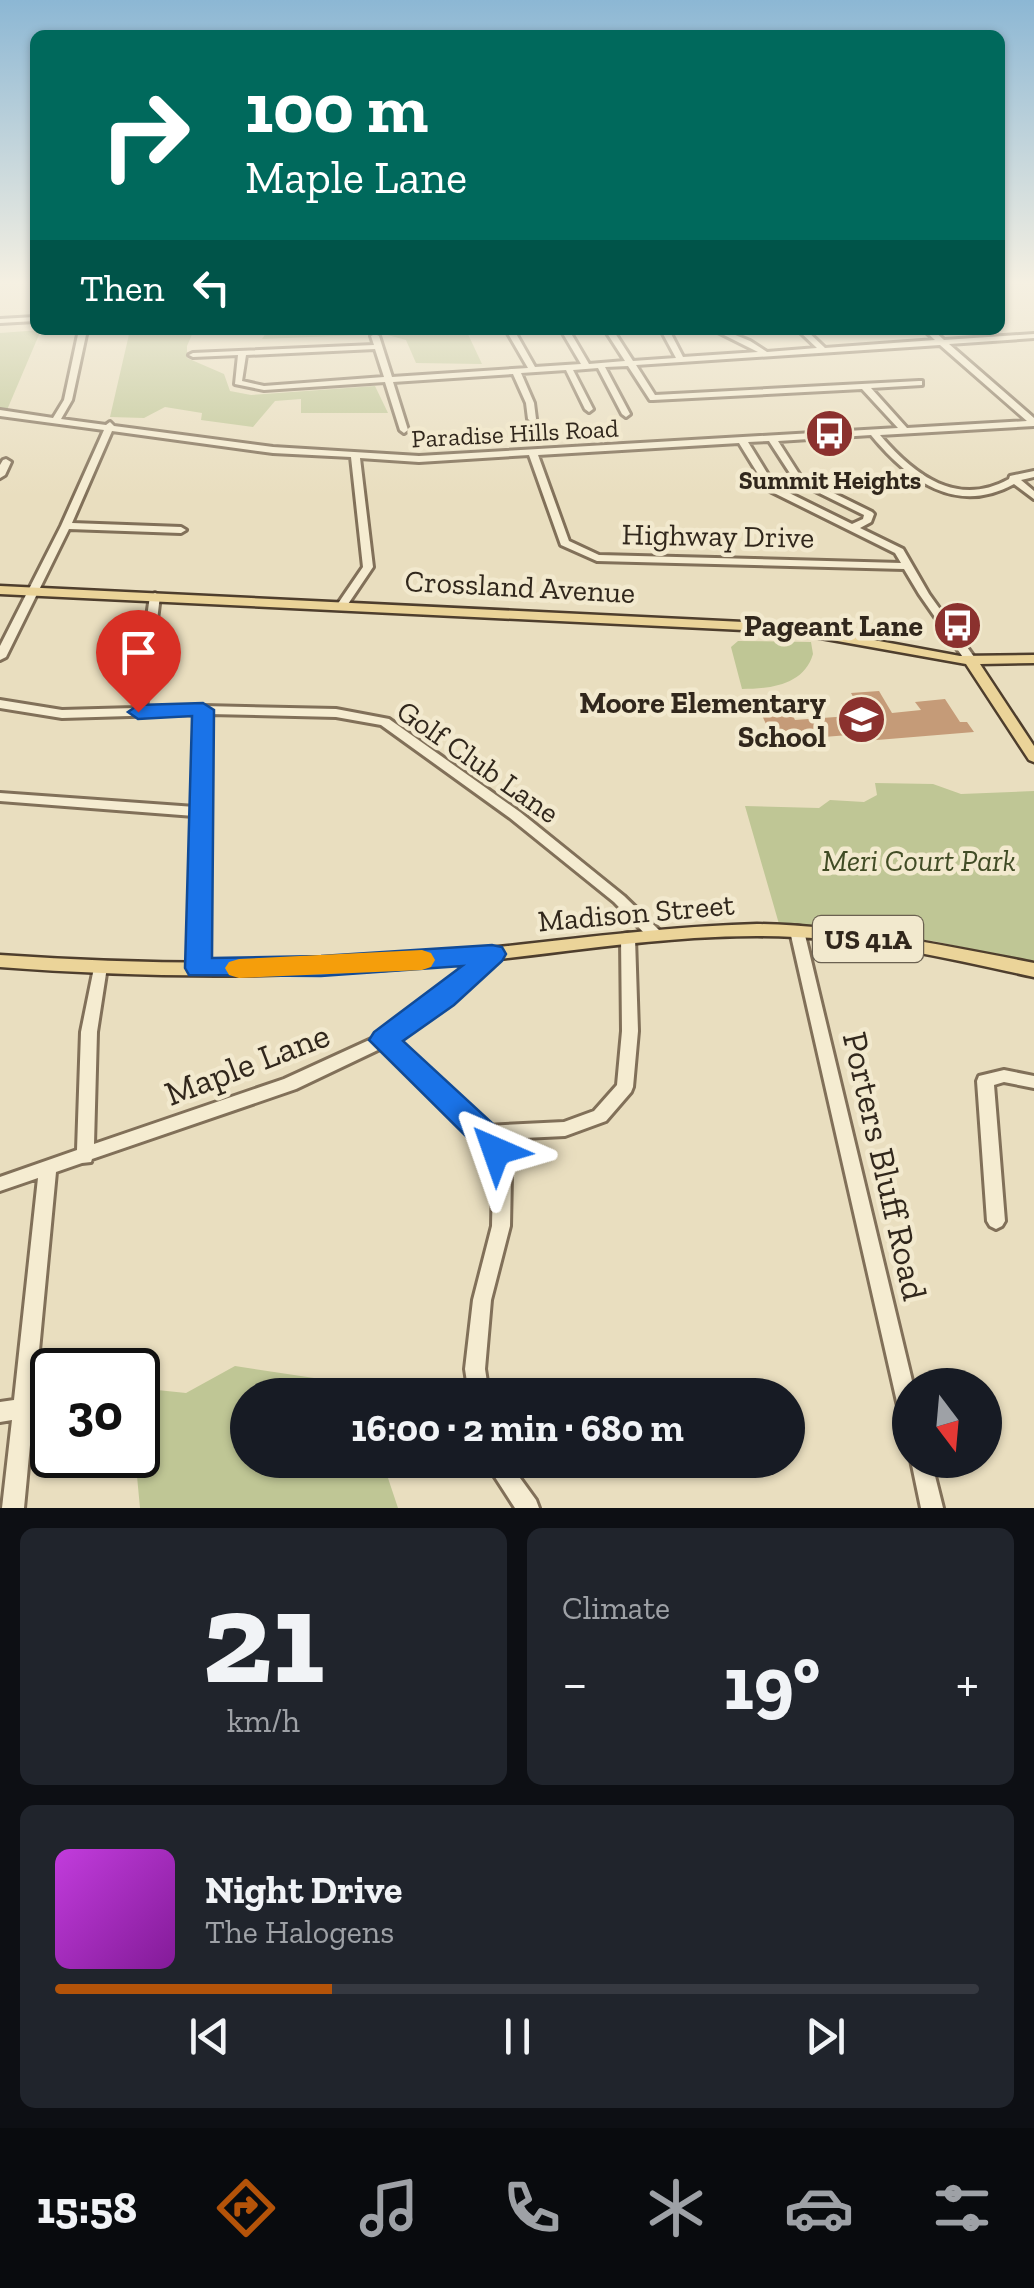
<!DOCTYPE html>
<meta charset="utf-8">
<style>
:root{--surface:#171b24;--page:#20242c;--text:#f1f3f6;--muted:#9ea1a6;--line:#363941;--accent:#b45309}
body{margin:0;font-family:"Zilla Slab",serif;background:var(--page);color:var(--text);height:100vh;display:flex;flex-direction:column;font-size:38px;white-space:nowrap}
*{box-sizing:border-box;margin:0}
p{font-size:32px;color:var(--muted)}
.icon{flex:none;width:55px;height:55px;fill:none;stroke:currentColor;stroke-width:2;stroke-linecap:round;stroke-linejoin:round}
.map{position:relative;height:1508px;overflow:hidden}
.drawer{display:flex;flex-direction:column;gap:20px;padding:20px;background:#0d0f14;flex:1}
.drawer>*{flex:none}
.banner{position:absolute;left:30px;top:30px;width:975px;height:305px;border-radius:15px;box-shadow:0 2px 8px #0004;background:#00695c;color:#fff;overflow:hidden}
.needle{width:65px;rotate:164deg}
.buttons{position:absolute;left:892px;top:1368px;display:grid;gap:20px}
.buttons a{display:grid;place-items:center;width:110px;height:110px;border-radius:50%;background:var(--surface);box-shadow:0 2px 8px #0004;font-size:50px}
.speed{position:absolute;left:30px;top:1348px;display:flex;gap:20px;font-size:50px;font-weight:700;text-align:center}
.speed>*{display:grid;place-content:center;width:130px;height:130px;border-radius:50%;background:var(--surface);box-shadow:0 2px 8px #0004;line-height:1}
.speed .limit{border:5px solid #111;border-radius:15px;background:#fff;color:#111}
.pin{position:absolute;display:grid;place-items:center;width:85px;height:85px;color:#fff;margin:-102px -42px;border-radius:50% 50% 50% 0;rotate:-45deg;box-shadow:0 0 10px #0007}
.pin .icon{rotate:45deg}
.me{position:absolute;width:110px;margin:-55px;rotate:317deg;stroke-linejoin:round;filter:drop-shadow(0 0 8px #0008)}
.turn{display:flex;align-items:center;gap:35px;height:210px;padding:0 50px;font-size:45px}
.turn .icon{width:130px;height:130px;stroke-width:2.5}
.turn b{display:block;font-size:70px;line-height:85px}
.then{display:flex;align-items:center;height:95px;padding:0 50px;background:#0003;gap:20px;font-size:38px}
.big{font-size:75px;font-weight:800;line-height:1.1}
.drawer .widget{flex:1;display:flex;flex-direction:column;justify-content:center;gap:15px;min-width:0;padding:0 35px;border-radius:15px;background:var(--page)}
.drawer .dial{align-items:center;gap:0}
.dial b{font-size:130px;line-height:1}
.song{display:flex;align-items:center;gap:30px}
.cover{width:120px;height:120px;border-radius:15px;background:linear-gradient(135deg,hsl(290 70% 55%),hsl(290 70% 35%))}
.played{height:10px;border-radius:5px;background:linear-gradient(90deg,var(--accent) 30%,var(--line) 30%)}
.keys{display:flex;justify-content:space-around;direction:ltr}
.heat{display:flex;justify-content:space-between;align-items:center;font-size:55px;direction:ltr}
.drawer .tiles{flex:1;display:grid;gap:20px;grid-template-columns:1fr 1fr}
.widget:last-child{grid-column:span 2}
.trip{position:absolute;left:230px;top:1378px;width:575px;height:100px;border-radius:50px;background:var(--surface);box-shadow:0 2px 8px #0004;font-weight:800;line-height:100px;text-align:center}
.menu{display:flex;height:160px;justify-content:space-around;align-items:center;background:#090b0e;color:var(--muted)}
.menu .icon{width:70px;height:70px}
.menu .on{color:var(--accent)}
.menu b{font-size:45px;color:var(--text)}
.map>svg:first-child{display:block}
.green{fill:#bfc695}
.building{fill:#c59b78}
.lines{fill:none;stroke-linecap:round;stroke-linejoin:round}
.minor-casing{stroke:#817059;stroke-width:6}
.major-casing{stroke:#4e3e2d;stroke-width:5}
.minor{fill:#f5ecd1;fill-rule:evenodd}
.major{fill:#ebd499;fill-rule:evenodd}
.route{fill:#1a73e8;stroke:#114b97;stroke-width:2.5}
.slow{fill:#f59e0b}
.labels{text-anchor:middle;stroke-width:9;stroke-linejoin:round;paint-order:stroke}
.far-street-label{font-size:25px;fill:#31271c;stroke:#f2e9ce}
.far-poi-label{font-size:25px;font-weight:bold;fill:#31271c;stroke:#f2e9ce}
.shield{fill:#f2e9ce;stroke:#6b6151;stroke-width:2.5}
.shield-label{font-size:28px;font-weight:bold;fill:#31271c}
.street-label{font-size:30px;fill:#31271c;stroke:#f2e9ce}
.poi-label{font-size:30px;font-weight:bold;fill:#31271c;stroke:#f2e9ce;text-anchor:end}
.park-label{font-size:30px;font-style:italic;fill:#414c25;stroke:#f2e9ce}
.near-street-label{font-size:35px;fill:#31271c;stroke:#f2e9ce}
</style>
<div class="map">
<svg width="1034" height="1508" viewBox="0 0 1034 1508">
<rect width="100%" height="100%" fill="#e9debf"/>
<!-- green -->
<path class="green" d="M41 330 7 410 0 409V333Z
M130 330H194L187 346V358L224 374 230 391 251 395 375 386 388 413H301V399L275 401 253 427 201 420 202 413 165 407 144 418 110 417Z
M268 330H466L482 364 416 363 406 340 384 334 262 339Z
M738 641 811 642 813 654C804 685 770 689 742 689L731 647Z
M875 783 933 784 961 794 1034 791V962L933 941 779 924 745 806 819 808 830 800 864 802 877 795Z
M235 1366 314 1378 311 1395H248V1460H321L345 1478 384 1466 398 1508H140L135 1455 138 1388 186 1393Z"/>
<!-- building -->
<path class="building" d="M879 691 892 713 921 710 915 702 945 699 960 722H967L974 732 865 741 861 734 774 741 757 705 787 703 795 720 863 715 851 693Z"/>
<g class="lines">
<defs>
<path id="minor" d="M35 317V321L0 323V319Z
M79 330H87L72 400 61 419 106 425 110 422 114 426 273 447 419 456 898 428 862 389 653 400H650L628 366 605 367 630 414 626 417 622 414 598 368 573 370 593 409 589 412 585 409 566 370 521 373 534 403 536 419 532 422 528 419 526 403 513 374 393 382 408 430 404 433 400 430 385 382 264 390 235 384 238 355 193 357 189 355 193 353 374 345 371 336 375 334 379 336 392 377 528 368 506 330H514L535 367 581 364 561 330H569L589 364 625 361 605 330H613L633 361 676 358 661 330H669L683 357 758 352 714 330H723L750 341 767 352 817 348 798 330H806L825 348 935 340 924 330H933L944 340 1034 334V338L949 344 1034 418V426L880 435C914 475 957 508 1009 479L1010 476 1034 471V477L1021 480 1034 491V499L1014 484C956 516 908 480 871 435L778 441 801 477 872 512 874 514 871 522 860 528 903 549 929 594 977 661 971 664 967 663 919 594 904 569 597 561 561 545 529 455 419 462 360 458 373 567 346 607H338L337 605 363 567 351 457 273 453 112 431 72 523 181 527 186 530 181 533 69 529 6 657 0 660V646L61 526 104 430 0 416V410L53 418 64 400ZM940 345 1027 421 907 428 871 388 922 385V381H919L655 395 636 365ZM375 349 384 377 264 386 242 381 246 355ZM769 441 795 481 864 515 863 519 852 524 775 486 748 442ZM739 443 768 490 895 553 901 563 599 555 569 541 538 455Z
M6 459 11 462 5 475 0 478V465L3 460Z
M155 593 160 596 146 708 203 706 336 709 389 719 520 812 624 896 660 931 662 935 660 939H650L614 902 510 818 381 725 336 717 209 714 206 969 203 973 198 974 193 973 190 969 194 816 0 801V793L195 807 197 714 62 718 0 708V700L62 710 134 708 150 596Z
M797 926 802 927 804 931 913 1385H910V1425L903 1422 900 1415 790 931 792 927Z
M628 933 633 934 635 938 638 1031 633 1087 631 1092 606 1121 565 1136 500 1139 511 1176 510 1226 491 1300 485 1369 489 1395H469L465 1369 473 1300 492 1226 493 1176 486 1147 382 1048 296 1089 92 1159 91 1162 82 1163 56 1172 24 1508H2L12 1420 0 1422V1402L14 1400 38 1178 0 1191V1177L77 1150 81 1032 95 963 100 962 105 963 107 967 97 1032 94 1144 284 1079 378 1036 440 993 488 950H498L500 954 498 958 450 1001 395 1041 486 1126 564 1122 594 1111 617 1085 622 1031 621 938 623 934Z
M1004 1070 1034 1076V1088L1004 1082 994 1085 1005 1221 1002 1226 996 1229 990 1226 987 1221 977 1081 979 1076Z
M484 1460H507L536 1500 539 1508H515Z
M911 1460H931L943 1508H921Z"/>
<path id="major" d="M0 586 787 624 960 656 1034 655V663L980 664 1034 746V762L1029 760 966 664 787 632 0 594Z
M757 924C851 926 942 945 1034 963V977C955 960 876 941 795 937 673 931 552 956 432 966 288 979 144 978 0 967V955C144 965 288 966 432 954 540 944 648 927 757 924Z"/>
</defs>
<!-- minor casing -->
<use href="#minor" class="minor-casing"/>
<!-- major casing -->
<use href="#major" class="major-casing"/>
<!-- minor -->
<use href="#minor" class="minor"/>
<!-- major -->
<use href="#major" class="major"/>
</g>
<!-- sky -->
<linearGradient id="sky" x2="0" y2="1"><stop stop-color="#8cb7d4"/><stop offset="0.57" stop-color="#f5f0e2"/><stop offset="1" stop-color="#f5f0e2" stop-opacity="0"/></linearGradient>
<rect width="1034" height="496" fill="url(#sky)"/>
<!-- route -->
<path class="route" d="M203 703 214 710 212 958 321 956 492 945 502 947 506 954 502 961 454 1005 403 1041 505 1135 512 1151 507 1160 496 1164 485 1160 480 1150 369 1040 374 1032 462 966 321 976 189 975 185 968 192 716 138 719 128 712 138 705Z"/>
<!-- slow -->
<path class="slow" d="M422 950 431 953 435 960 431 967 422 970 239 978 229 975 225 968 229 962 239 959Z"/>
<!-- icons -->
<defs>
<symbol id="bus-disc" viewBox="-11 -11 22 22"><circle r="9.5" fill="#8b312e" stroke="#f2e9ce"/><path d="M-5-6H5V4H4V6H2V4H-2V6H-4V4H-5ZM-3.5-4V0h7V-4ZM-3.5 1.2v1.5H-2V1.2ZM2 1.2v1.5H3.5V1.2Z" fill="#fff"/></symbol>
<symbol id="school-disc" viewBox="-11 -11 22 22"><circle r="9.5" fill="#8b312e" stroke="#f2e9ce"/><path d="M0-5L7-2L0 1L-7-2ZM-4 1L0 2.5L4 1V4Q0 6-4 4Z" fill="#fff"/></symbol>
</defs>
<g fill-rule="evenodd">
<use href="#bus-disc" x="802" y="406" width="55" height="55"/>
<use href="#bus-disc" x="930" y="598" width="55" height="55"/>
<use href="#school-disc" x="834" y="692" width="55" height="55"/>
</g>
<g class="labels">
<!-- far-street labels -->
<g class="far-street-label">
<text transform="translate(515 433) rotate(-3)" y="9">Paradise Hills Road</text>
</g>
<!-- far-poi labels -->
<g class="far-poi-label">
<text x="830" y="489">Summit Heights</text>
</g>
<!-- shield labels -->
<rect class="shield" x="813" y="916" width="110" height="46" rx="8"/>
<g class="shield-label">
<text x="868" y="949">US 41A</text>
</g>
<!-- street labels -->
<g class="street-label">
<text transform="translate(718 536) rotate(1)" y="10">Highway Drive</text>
<text transform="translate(520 587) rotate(3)" y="10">Crossland Avenue</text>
<text transform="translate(478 762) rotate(35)" y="10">Golf Club Lane</text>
<text transform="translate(636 913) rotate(-5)" y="10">Madison Street</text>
</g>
<!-- poi labels -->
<g class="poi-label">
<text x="923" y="636">Pageant Lane</text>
<text x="826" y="713">Moore Elementary<tspan x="826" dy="34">School</tspan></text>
</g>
<!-- park labels -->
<g class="park-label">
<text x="919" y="871">Meri Court Park</text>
</g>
<!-- near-street labels -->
<g class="near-street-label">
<text transform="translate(247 1064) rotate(-21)" y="12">Maple Lane</text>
<text transform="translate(885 1166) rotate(77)" y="12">Porters Bluff Road</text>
</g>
</g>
</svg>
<div class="buttons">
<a><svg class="needle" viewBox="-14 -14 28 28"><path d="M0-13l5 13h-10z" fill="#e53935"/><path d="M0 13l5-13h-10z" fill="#9ea1a6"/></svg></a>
</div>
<div class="speed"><div class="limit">30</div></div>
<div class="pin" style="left:138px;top:712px;background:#d93025"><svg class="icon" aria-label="arrive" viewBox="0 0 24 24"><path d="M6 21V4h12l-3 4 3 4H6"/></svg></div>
<svg class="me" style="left:496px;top:1151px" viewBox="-20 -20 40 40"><path d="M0-17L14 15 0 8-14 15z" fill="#1a73e8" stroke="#fff" stroke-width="4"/></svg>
<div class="trip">16:00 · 2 min · 680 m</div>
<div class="banner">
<div class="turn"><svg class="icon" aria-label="right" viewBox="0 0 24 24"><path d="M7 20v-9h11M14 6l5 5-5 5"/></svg><div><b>100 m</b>Maple Lane</div></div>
<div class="then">Then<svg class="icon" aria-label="left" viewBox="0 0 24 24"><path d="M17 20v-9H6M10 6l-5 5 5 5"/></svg></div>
</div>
</div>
<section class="drawer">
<div class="tiles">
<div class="widget dial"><b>21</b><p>km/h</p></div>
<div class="widget"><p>Climate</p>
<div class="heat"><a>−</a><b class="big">19°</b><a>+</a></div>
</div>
<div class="widget">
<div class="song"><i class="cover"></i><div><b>Night Drive</b><p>The Halogens</p></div></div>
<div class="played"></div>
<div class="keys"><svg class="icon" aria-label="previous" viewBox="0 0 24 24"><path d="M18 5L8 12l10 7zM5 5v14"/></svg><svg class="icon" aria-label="pause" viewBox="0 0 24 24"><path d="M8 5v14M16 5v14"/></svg><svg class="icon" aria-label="next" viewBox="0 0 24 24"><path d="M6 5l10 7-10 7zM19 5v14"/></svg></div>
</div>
</div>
</section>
<nav class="menu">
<b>15:58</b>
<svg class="icon on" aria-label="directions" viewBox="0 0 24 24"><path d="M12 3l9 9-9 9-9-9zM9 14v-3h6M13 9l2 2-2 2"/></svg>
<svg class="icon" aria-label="music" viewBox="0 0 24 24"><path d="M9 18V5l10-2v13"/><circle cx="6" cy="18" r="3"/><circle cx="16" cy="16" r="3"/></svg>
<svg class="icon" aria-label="phone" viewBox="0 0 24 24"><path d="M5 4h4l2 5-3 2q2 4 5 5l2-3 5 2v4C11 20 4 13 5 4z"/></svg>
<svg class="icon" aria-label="climate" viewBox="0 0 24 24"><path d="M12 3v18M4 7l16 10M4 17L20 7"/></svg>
<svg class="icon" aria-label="car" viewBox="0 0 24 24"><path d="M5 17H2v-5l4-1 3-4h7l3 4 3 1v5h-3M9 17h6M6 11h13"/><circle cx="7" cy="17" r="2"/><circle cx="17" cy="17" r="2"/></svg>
<svg class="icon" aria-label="filters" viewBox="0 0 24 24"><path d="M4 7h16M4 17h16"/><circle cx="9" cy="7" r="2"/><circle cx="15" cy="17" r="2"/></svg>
</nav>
